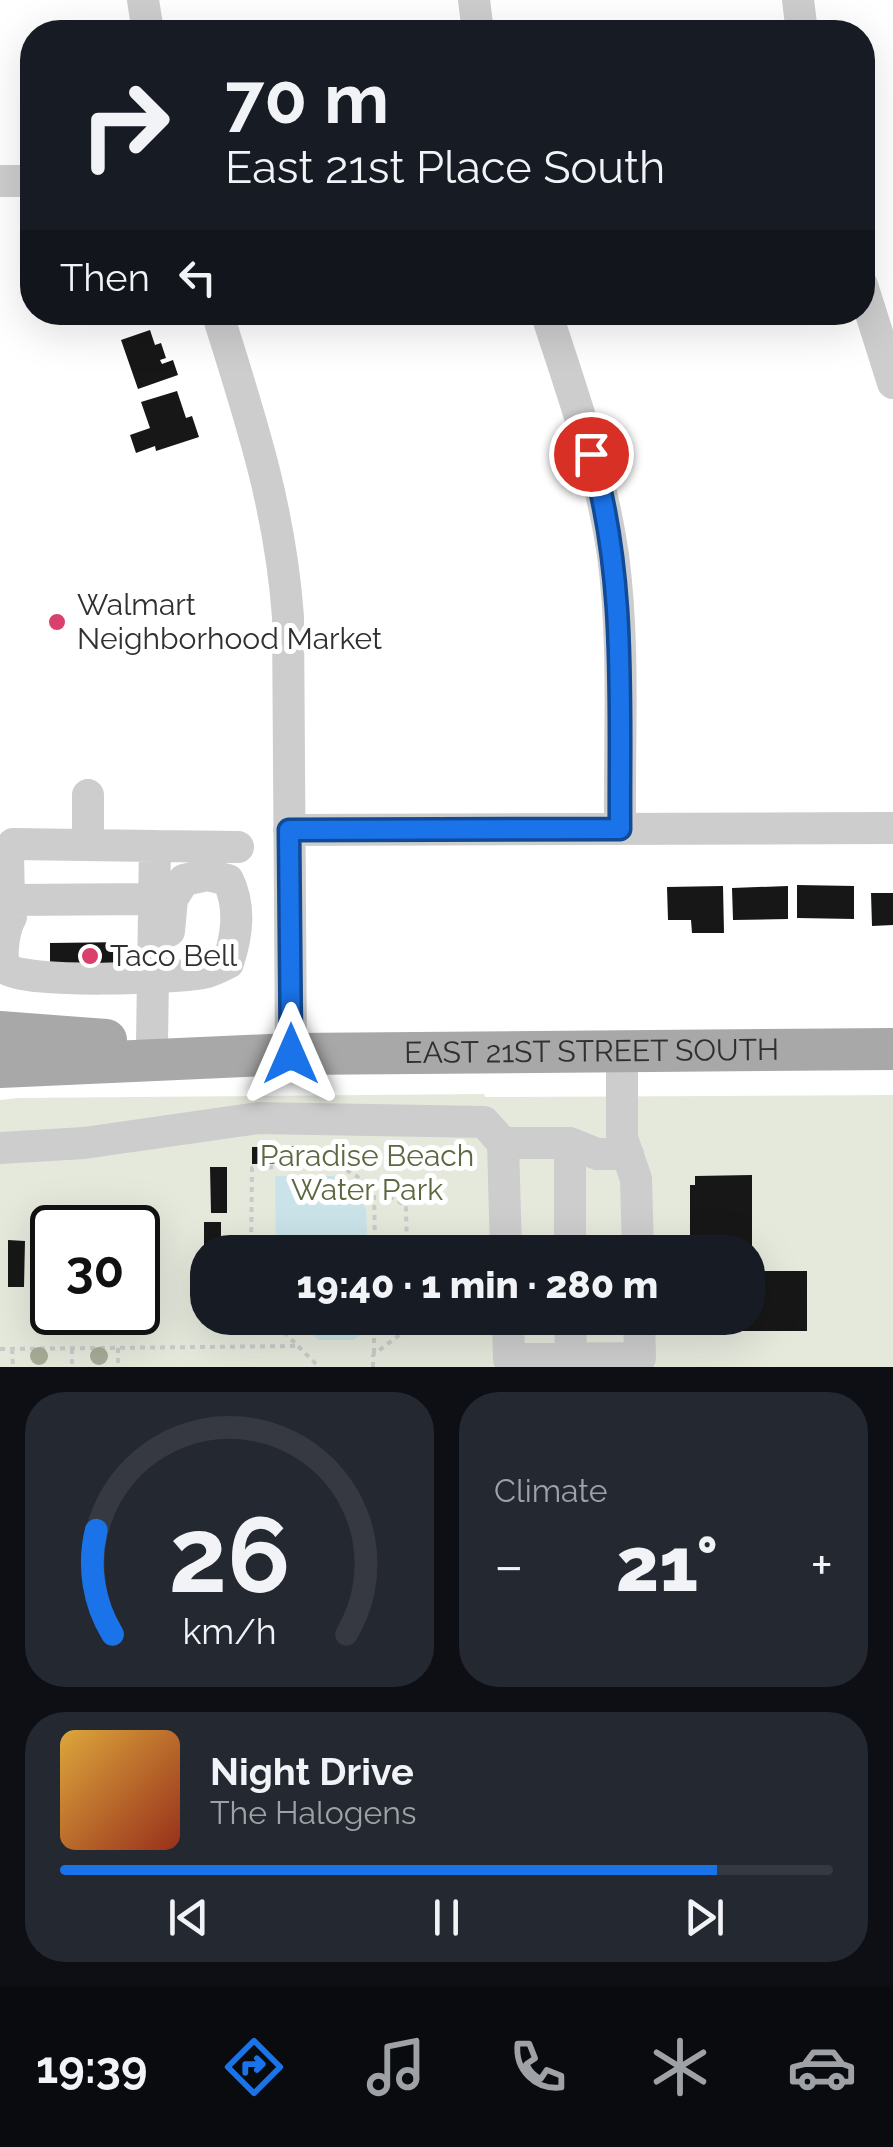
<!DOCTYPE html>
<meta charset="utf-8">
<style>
:root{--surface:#171b24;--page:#242831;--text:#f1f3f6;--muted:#9ea1a6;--line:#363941;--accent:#1a73e8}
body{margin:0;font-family:Raleway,sans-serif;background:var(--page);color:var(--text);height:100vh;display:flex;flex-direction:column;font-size:38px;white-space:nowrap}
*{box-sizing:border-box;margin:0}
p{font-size:32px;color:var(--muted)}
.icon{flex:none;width:55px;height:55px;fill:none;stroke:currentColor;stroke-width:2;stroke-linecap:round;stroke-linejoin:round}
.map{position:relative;height:1367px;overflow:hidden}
.panel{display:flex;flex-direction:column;gap:25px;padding:25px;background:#0d0f14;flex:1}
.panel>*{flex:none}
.banner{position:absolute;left:20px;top:20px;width:855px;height:305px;border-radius:40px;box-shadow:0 10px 40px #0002;background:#171b24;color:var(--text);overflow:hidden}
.speed{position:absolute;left:30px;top:1205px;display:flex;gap:20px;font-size:50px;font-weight:700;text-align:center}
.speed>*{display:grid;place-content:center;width:130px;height:130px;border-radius:50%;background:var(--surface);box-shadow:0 10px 40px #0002;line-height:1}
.speed .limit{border:5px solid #111;border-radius:15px;background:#fff;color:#111}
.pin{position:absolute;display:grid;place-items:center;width:85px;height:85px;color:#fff;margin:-42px;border:5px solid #fff;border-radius:50%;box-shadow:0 2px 10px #0007}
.me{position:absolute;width:110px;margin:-55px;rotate:0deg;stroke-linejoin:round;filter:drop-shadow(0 0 8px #0008)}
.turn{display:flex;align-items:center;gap:35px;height:210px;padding:0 40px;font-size:45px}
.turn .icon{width:130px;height:130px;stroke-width:2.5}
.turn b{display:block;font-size:70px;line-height:85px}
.then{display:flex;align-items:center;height:95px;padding:0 40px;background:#0003;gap:20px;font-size:38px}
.big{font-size:75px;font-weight:800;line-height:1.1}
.panel .card{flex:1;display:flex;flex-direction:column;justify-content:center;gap:15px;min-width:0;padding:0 35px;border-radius:40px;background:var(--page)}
.panel .dial{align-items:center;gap:0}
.dial svg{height:260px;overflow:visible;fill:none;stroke:var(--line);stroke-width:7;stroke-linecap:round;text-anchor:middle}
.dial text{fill:var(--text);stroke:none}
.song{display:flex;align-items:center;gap:30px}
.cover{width:120px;height:120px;border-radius:15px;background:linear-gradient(135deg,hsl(40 70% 55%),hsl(10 70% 35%))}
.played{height:10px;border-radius:5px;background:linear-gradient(90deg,var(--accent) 85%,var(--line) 85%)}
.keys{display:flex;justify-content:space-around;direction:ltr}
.heat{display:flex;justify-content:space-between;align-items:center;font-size:55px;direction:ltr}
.panel .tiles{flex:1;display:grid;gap:25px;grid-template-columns:1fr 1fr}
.card:last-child{grid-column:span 2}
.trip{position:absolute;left:190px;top:1235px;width:575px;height:100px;border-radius:40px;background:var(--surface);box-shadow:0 10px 40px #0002;font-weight:800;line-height:100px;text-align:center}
.dock{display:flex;height:160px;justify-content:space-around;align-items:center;background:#090b0e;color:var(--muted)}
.dock .icon{width:70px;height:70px}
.dock .current{color:var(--accent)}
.dock b{font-size:45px;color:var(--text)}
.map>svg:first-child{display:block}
.green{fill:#e5e9dc;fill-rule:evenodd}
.water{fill:#cae3e8}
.building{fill:#171717}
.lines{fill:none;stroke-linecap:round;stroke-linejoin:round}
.path{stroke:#cacaca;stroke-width:4;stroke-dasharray:5 5;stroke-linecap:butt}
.minor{stroke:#cdcdcd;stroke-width:32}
.major{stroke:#a8a8a8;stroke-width:42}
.tree{fill:#a5ac96}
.route-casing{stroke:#114b97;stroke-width:25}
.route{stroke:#1a73e8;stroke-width:18}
.poi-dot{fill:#d9406b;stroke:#fff;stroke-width:4}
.labels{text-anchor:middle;stroke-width:10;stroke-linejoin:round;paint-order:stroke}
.poi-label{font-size:30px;fill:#303030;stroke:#fff;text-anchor:start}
.street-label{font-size:30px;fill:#303030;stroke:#fff}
.park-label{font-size:30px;fill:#5b6940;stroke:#fff}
</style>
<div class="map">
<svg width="893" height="1367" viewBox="0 0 893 1367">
<rect width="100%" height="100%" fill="#fff"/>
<!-- green -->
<path class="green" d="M484 1094 485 1097 893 1095V1367H0V1100L18 1098ZM52 1228H138V1312H52ZM208 1252H748V1318H208Z"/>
<!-- water -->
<path class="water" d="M275 1176H334L366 1208 368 1252H276Z
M298 1318H370V1325L354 1340H318Z"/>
<!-- building -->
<path class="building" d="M150 330 155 345 161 343 166 358 160 360 162 364 173 360 178 375 138 389 121 340Z
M177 391 186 418 192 416 199 437 156 451 155 446 136 453 130 435 150 428 141 402Z
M797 885 854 886V919L797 918Z
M723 886 724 933H692L691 920H668L667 887Z
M788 886V919L733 920 732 888Z
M871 893H893V925L872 926Z
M129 942 130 968 50 970V943Z
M297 1146V1163L252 1164V1147Z
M210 1167H227V1213H211Z
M752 1175V1271H807V1331H696V1322H690V1318H748V1252H690V1185H695V1176Z
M204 1222H221V1252H204Z
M8 1240 25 1241 24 1287H8Z
M203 1278H208V1318H220V1324H204Z"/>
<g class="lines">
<!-- path -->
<path class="path" d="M374 1185 375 1252
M251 1252 252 1168 338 1165 406 1206 407 1252
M270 1318 319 1367
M118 1348V1367
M0 1349 298 1346
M12 1349 13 1367
M72 1349V1367
M374 1353V1318
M373 1367V1355L417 1322 414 1318"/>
<!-- minor -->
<path class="minor" d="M143 0 148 32
M474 0 478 32
M798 0 802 32
M0 181H32
M862 285 893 383
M217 312C250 417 280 506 288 617L291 1054
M546 312C572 392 601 472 613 555 625 645 619 738 620 829
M88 795V845
M289 830 893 828
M155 846 238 847
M11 917C4 929 0 955 5 968 20 984 181 979 207 972 214 970 222 966 228 963 237 935 241 907 228 880L207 875 184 880 172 899 169 931
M152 1043 155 846 13 844 8 855 9 900 154 899
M622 1050V1138L636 1179 638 1252
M570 1143V1252
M0 1148 84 1143 258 1118 484 1122 503 1143
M506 1252 503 1143H570L597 1154H628
M508 1318 509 1359 640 1358 639 1318
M570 1318 571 1359"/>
<!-- major -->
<g class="major">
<path d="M0 1032 106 1040"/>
<path id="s1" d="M0 1067 291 1054 893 1049"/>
</g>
</g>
<!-- trees -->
<g class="tree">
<circle cx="39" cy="1356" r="9"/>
<circle cx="99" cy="1356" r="9"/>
</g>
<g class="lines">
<defs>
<path id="route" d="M291 1054 289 830 620 829C619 704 627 575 591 454"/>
</defs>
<!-- route casing -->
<use href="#route" class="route-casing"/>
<!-- route -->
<use href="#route" class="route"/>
</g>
<!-- markers -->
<g class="poi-dot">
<circle cx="57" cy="622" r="10"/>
<circle cx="90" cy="956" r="10"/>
</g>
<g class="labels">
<!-- poi labels -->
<g class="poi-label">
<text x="77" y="615">Walmart<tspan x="77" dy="34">Neighborhood Market</tspan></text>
<text x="110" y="966">Taco Bell</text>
</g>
<!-- street labels -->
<g class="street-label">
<text dy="10" stroke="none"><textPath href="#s1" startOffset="592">EAST 21ST STREET SOUTH</textPath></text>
</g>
<!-- park labels -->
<g class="park-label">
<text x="367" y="1166">Paradise Beach<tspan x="367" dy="34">Water Park</tspan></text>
</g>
</g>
</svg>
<div class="speed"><div class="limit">30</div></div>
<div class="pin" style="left:591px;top:454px;background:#d93025"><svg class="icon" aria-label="arrive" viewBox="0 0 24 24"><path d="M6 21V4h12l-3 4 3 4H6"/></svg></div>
<svg class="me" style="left:291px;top:1054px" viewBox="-20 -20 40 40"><path d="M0-17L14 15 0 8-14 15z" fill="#1a73e8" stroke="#fff" stroke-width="4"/></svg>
<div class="trip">19:40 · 1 min · 280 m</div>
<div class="banner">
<div class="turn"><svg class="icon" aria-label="right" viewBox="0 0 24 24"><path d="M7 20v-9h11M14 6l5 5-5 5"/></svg><div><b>70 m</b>East 21st Place South</div></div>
<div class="then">Then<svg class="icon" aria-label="left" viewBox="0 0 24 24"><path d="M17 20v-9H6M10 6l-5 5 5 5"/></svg></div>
</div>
</div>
<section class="panel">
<div class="tiles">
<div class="card dial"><svg viewBox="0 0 100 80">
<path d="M14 69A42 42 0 1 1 86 69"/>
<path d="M14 69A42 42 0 0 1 9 37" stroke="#1a73e8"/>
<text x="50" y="56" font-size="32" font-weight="700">26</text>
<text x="50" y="72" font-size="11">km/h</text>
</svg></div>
<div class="card"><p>Climate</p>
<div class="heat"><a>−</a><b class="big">21°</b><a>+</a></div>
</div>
<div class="card">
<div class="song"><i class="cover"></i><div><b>Night Drive</b><p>The Halogens</p></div></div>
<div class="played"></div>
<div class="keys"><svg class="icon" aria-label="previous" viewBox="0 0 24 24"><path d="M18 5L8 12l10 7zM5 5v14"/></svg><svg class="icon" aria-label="pause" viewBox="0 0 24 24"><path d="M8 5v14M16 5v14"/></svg><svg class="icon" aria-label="next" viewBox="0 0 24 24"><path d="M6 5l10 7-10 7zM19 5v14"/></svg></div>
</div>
</div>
</section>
<nav class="dock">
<b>19:39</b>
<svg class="icon current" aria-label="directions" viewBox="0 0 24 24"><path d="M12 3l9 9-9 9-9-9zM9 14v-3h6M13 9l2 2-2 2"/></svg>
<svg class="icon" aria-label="music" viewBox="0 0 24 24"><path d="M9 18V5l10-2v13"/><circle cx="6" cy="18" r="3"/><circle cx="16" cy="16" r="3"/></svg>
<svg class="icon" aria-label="phone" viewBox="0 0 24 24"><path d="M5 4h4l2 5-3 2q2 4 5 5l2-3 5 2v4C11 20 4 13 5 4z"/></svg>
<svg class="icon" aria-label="climate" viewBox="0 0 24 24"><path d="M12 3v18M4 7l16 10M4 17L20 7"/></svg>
<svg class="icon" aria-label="car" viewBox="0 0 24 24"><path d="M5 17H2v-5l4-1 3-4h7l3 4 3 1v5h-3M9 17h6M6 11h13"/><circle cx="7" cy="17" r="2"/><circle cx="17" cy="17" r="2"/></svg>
</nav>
